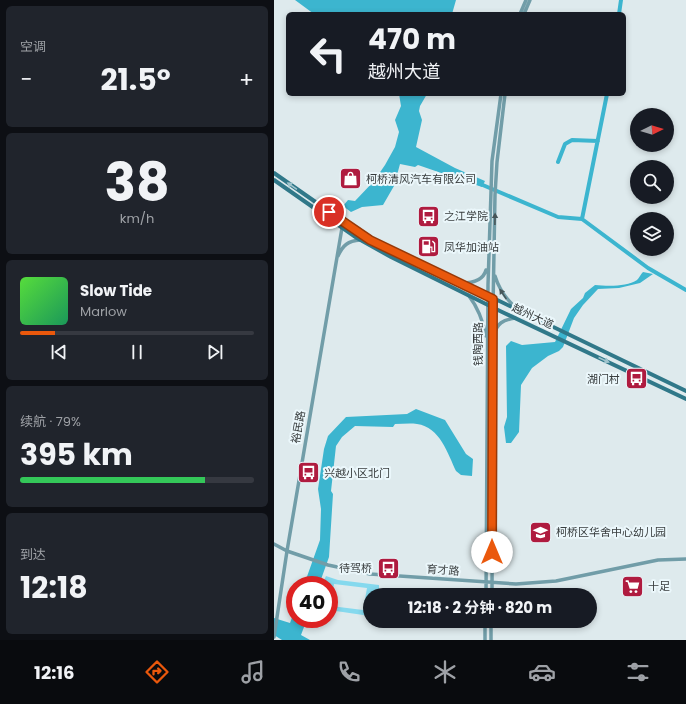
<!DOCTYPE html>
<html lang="zh">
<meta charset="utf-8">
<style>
:root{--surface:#171b24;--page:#20242c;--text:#f1f3f6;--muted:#9ea1a6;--line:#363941;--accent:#ea580c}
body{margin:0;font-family:Poppins,"Noto Sans SC",sans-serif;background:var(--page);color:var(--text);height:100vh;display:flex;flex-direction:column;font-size:15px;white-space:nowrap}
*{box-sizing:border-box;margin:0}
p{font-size:13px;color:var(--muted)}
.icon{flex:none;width:22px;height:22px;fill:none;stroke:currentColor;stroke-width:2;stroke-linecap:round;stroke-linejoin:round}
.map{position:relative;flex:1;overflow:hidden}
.sheet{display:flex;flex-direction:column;gap:6px;padding:6px;background:#0d0f14;width:274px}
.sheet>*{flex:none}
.hud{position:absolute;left:12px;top:12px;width:340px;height:84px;border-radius:6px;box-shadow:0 2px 6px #0003;background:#171b24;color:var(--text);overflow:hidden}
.needle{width:26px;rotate:85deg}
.tools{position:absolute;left:356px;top:108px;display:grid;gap:8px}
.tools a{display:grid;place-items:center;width:44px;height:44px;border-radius:50%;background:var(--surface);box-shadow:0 2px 6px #0003;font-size:20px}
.speed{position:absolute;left:12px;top:576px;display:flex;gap:8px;font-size:20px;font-weight:700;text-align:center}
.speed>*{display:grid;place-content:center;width:52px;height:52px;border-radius:50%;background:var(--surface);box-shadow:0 2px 6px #0003;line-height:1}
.speed .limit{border:6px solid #d22;background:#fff;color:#111}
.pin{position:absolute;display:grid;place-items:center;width:34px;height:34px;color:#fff;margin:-17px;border:2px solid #fff;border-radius:50%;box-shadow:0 1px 4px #0007}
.me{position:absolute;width:44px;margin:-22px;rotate:0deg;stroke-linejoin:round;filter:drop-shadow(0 0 3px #0008)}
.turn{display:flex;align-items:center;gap:14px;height:84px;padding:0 16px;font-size:18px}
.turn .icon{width:52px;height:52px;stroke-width:2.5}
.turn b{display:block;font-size:28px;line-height:34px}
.big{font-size:30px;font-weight:700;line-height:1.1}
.sheet .widget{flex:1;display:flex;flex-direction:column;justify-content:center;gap:6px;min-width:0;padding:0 14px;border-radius:6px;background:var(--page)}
.sheet .dial{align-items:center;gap:0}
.dial b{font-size:52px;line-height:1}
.song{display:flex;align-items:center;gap:12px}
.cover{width:48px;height:48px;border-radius:6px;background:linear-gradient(135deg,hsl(110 70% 55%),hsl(150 70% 35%))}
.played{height:4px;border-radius:2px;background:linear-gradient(90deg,var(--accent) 15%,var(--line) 15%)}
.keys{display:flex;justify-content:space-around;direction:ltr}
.heat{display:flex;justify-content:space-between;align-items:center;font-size:22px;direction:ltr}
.charge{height:6px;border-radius:3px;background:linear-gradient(90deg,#34c759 79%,var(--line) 0)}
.trip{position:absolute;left:89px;top:588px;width:234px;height:40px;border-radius:20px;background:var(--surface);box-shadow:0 2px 6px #0003;font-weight:700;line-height:40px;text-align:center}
.menu{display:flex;height:64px;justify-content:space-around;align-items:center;background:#090b0e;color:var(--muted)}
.menu .icon{width:28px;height:28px}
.menu .current{color:var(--accent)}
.menu b{font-size:18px;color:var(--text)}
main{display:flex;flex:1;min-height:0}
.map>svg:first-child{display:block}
.green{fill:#85d9ee;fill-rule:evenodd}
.water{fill:#3cb5cf}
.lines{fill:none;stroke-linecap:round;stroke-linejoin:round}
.canal{stroke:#3cb5cf;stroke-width:4}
.tertiary{stroke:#719da8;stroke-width:3.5}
.secondary{stroke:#307889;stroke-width:4}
.oneway{fill:#a0c4cd}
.oneway2{fill:#465558}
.route-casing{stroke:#983908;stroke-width:10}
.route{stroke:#ea580c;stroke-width:7}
.labels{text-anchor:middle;stroke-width:4;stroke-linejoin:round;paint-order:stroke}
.poi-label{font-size:11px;fill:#383d3e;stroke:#ebf7fb;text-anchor:start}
.street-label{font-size:11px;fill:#383d3e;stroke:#ebf7fb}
</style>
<main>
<section class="sheet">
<div class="widget"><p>空调</p>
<div class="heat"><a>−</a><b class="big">21.5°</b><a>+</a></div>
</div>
<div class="widget dial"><b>38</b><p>km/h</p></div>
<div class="widget">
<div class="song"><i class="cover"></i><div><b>Slow Tide</b><p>Marlow</p></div></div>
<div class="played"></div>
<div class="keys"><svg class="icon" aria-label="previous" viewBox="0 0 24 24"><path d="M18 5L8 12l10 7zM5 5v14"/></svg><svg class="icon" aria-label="pause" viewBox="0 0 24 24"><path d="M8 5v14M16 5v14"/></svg><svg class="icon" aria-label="next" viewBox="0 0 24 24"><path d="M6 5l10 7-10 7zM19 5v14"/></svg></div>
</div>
<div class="widget"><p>续航 · 79%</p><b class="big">395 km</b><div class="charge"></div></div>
<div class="widget"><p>到达</p><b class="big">12:18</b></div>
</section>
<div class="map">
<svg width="412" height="640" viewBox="0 0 412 640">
<rect width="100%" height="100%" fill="#deeaed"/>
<!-- green -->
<path class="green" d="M52 576 64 580 105 585V595H96V616L55 610V585H48ZM60 584 93 588 89 610 57 606Z"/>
<!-- water -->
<path class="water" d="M21 0H182L178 14H40Z
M125 94H153L146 106 145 111 148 120 142 147 181 168 211 181 208 187 144 165 141 167 126 164 120 186 109 205 88 207 77 212 69 206 74 200 81 201 100 181 111 165 121 147 125 132 121 120 127 106Z
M369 272 379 274 366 283 345 288 324 289 309 305 300 318 289 347 285 351 274 356 258 368 247 385 245 432 237 443H232L230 427 233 417 232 346 237 341 248 345 281 342 297 309 309 298 311 293 321 285C333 286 353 287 363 280 365 278 367 274 369 272Z
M142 409 171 420 192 454 199 459 198 476 187 475 182 471C174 454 166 427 143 424 136 423 128 424 121 424L119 427 81 426 68 437 62 446 57 491 59 494 55 557 45 585H30L46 540 47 509 44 489 50 449 54 436 72 417 133 414Z
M21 609V619H33L27 635 36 640H8L0 635V618L16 623Z"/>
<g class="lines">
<!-- canal -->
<path class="canal" d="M345 14 347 0
M284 162 291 144 298 140 324 141
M204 183 284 217 308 219 374 268 412 290
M308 219 333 94"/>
<!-- tertiary -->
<path class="tertiary" d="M246 14 252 0
M250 14 256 0
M64 256C69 245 74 241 86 240
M221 276C225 289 231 298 241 307
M188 283C198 283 209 281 212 270
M195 296C205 309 209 321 212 336
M220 335C223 323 229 320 241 318
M0 544 13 551 54 565 96 574 242 584 282 581 384 560 412 559
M212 595 214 285 218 161 227 94
M218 595 219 308 221 195 223 162 231 94
M0 637 13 551 69 222
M211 640V621
M217 640V621"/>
<!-- secondary -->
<path class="secondary" d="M0 173 96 240 213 295 412 391
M0 180 83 238 117 257 226 311 412 399"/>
</g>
<!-- one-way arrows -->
<defs><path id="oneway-solid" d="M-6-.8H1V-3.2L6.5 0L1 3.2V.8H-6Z"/></defs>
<g class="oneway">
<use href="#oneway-solid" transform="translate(18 186) rotate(-145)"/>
<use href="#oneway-solid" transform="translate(330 360) rotate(25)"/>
</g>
<g class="oneway2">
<use href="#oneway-solid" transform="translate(221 219) rotate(-89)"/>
<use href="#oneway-solid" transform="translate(229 294) rotate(-124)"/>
</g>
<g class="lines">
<defs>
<path id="route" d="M55 212 96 240 219 299 218 552"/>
</defs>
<!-- route casing -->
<use href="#route" class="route-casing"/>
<!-- route -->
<use href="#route" class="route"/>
</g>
<!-- icons -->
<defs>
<symbol id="shop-square" viewBox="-11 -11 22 22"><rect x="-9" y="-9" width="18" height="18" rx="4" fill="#af1b3f" stroke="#ebf7fb"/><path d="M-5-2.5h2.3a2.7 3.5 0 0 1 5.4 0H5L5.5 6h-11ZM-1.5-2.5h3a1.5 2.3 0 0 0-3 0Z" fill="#fff"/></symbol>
<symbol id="bus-square" viewBox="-11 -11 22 22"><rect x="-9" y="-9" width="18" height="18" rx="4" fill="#af1b3f" stroke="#ebf7fb"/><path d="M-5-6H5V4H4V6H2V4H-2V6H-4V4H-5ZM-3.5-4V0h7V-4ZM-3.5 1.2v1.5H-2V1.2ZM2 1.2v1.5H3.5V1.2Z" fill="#fff"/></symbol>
<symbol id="fuel-square" viewBox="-11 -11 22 22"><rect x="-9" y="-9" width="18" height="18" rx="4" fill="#af1b3f" stroke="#ebf7fb"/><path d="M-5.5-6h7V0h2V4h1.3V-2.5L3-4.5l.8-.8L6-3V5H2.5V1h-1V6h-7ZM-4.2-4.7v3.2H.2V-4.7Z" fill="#fff"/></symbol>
<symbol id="school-square" viewBox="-11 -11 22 22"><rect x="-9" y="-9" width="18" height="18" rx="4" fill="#af1b3f" stroke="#ebf7fb"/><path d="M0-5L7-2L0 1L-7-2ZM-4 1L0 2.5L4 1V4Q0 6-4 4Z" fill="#fff"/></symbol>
<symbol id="supermarket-square" viewBox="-11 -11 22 22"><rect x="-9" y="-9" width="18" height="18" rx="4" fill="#af1b3f" stroke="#ebf7fb"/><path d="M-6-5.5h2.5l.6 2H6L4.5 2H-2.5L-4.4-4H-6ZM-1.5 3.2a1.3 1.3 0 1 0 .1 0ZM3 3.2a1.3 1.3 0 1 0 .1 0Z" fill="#fff"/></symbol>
</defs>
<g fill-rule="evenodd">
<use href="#shop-square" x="64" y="166" width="25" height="25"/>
<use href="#bus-square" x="142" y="204" width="25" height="25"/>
<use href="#fuel-square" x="142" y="234" width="25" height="25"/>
<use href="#bus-square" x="350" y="366" width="25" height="25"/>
<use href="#bus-square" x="22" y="460" width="25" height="25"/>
<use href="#school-square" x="254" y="520" width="25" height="25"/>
<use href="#bus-square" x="102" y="556" width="25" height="25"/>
<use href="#supermarket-square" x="346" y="574" width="25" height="25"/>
</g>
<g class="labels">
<!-- poi labels -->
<g class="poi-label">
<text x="92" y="183">柯桥清风汽车有限公司</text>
<text x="170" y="220">之江学院</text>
<text x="170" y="251">凤华加油站</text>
<text x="346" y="383" text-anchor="end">湖门村</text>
<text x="50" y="477">兴越小区北门</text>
<text x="282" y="536">柯桥区华舍中心幼儿园</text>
<text x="98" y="572" text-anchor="end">待驾桥</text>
<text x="374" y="590">十足</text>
</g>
<!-- street labels -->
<g class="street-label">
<text transform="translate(259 316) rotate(25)" y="4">越州大道</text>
<text transform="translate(204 344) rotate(-90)" y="4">钱陶西路</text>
<text transform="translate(24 427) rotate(-80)" y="4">裕民路</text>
<text transform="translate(169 570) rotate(4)" y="4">育才路</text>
</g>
</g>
</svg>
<div class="tools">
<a><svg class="needle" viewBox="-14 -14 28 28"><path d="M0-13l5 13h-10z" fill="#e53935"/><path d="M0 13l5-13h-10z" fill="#9ea1a6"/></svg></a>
<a><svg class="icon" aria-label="search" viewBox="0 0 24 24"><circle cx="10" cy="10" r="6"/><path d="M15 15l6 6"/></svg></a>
<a><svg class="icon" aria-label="layers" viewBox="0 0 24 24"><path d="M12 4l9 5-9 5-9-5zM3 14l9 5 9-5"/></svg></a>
</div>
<div class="speed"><div class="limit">40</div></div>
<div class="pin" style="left:55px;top:212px;background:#d93025"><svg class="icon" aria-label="arrive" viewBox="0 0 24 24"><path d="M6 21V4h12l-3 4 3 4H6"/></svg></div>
<svg class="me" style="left:218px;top:552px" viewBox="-20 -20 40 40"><circle r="19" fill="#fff"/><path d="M0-13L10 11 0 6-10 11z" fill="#ea580c"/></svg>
<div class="trip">12:18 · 2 分钟 · 820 m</div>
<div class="hud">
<div class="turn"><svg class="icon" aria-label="left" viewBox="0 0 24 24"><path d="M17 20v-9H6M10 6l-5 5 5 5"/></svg><div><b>470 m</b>越州大道</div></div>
</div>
</div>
</main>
<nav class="menu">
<b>12:16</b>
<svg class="icon current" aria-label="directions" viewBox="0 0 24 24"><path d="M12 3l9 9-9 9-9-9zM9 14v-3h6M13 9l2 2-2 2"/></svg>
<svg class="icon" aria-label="music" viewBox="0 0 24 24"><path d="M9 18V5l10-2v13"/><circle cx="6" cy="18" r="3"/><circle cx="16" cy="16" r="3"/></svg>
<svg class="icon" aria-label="phone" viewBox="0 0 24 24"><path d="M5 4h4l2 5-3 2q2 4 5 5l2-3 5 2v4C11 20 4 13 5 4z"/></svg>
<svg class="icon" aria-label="climate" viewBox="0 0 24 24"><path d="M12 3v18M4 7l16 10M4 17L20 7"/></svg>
<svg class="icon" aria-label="car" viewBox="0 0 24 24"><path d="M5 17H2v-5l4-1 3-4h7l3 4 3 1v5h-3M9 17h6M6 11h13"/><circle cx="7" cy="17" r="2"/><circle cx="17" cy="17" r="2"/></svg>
<svg class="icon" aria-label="filters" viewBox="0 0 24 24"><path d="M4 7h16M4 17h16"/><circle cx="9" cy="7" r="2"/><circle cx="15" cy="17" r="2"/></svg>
</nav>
